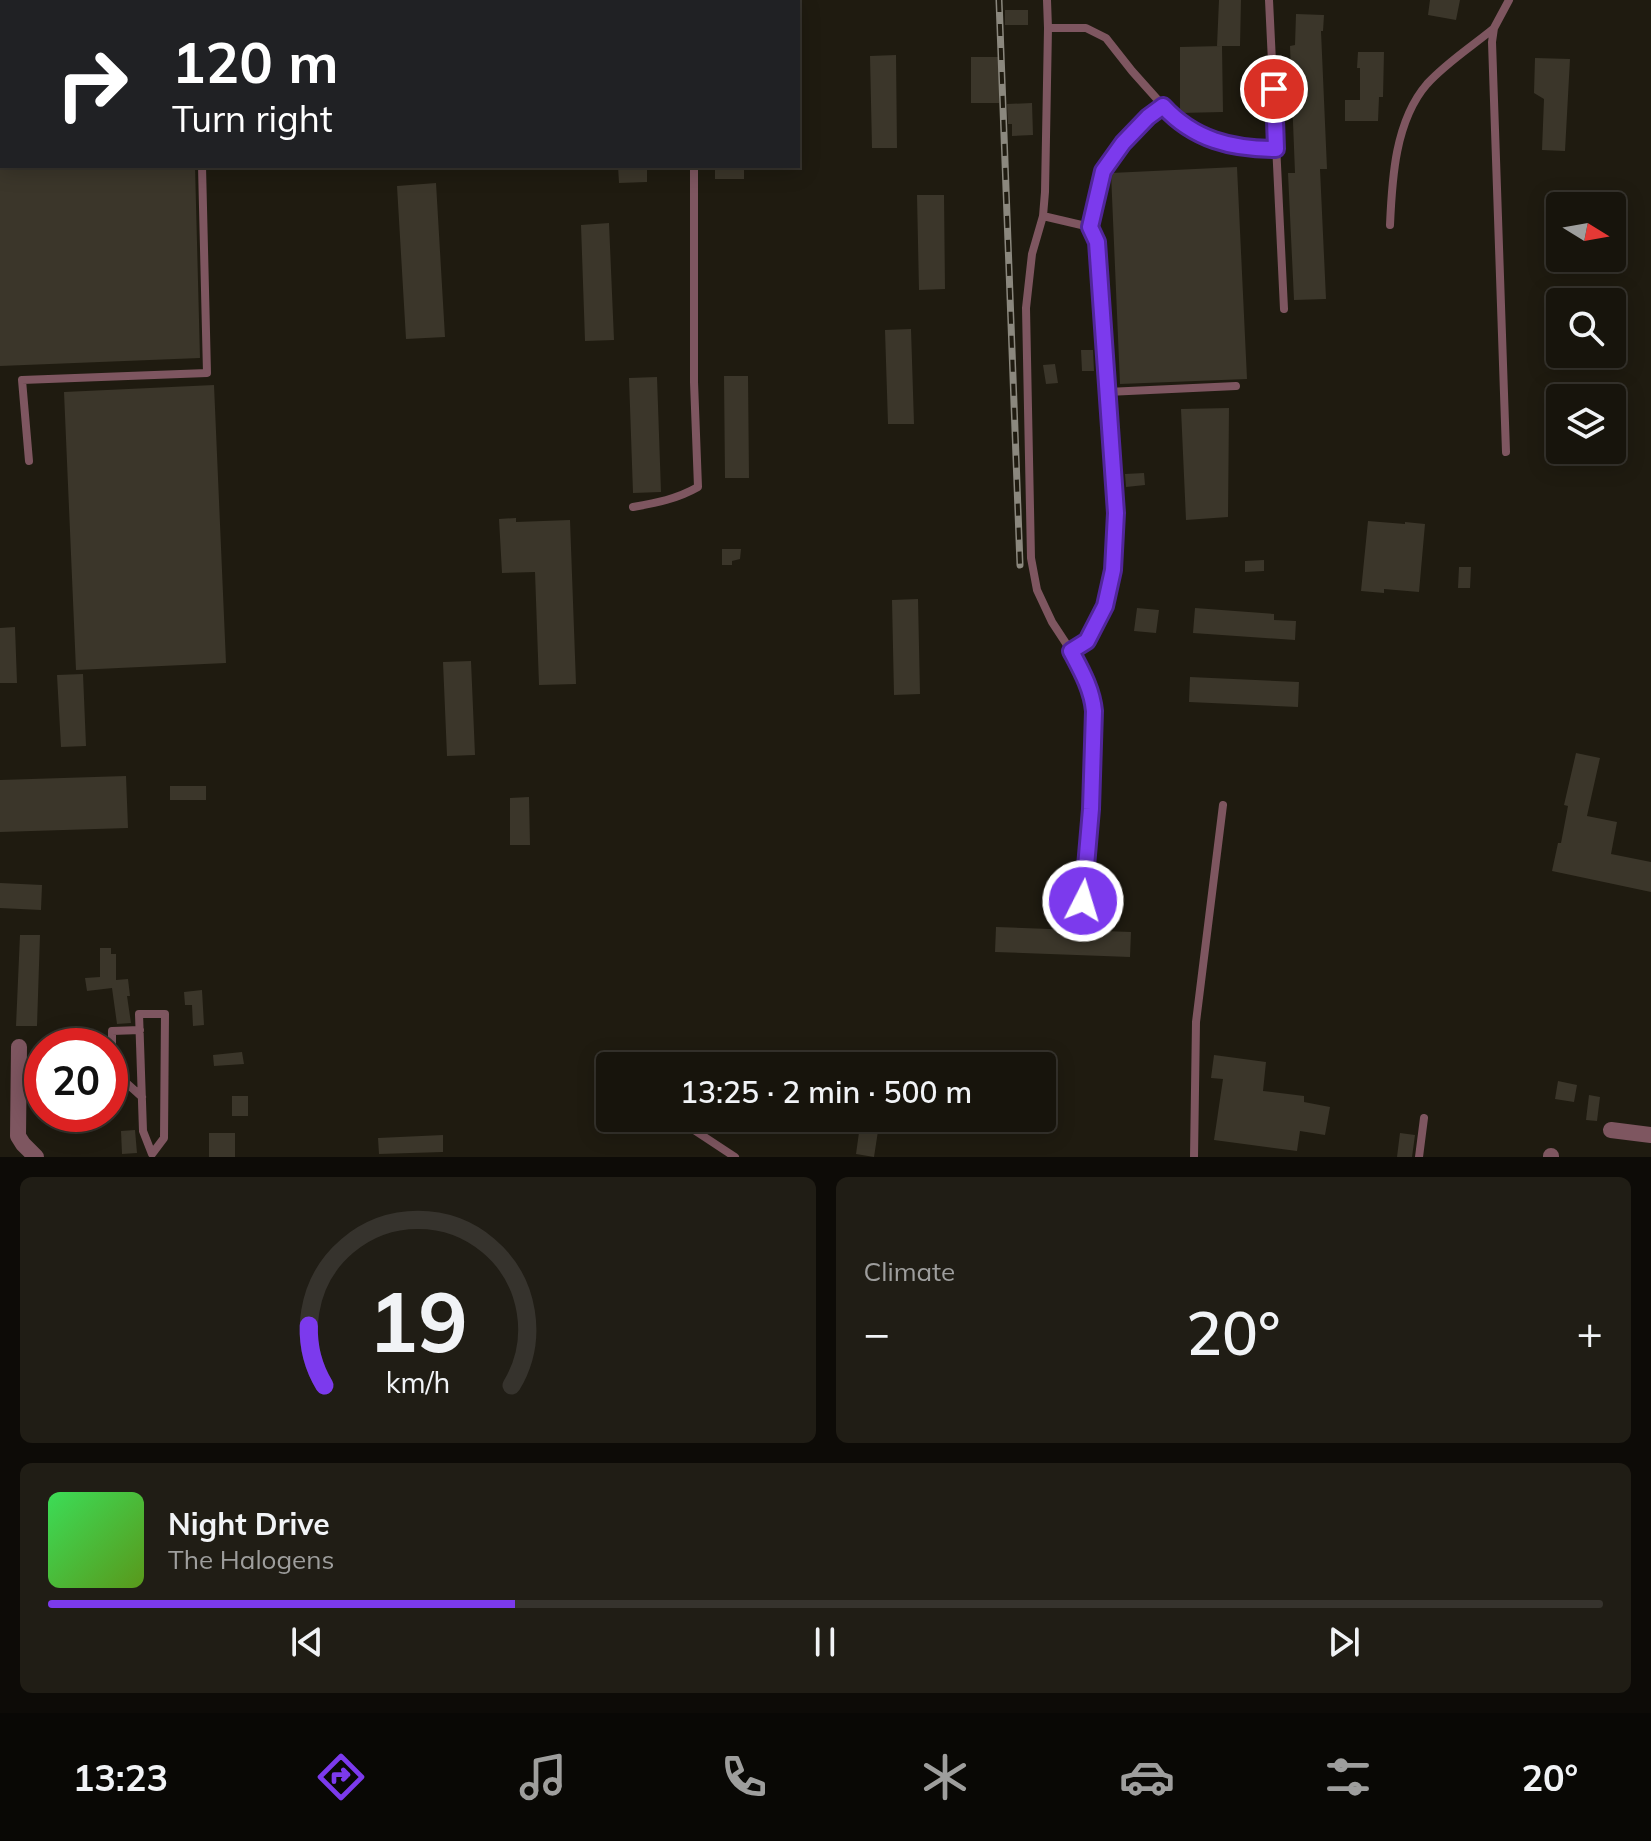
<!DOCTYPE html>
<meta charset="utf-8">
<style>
:root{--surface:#17140c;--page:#201d15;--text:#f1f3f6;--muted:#9e9e9d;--line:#36332d;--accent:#7c3aed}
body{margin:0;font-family:Mulish,sans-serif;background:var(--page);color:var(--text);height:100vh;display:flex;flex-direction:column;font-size:30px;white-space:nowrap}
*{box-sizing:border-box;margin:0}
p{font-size:26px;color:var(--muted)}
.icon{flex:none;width:44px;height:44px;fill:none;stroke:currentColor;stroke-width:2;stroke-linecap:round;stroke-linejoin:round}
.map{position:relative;height:1157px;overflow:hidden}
.details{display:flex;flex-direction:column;gap:20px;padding:20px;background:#0d0b07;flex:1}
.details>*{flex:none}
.banner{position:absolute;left:0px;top:0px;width:800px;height:168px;box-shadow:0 4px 20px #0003,0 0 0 2px var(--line);background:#202124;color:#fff;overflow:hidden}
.needle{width:52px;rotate:101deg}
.tools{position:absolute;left:1546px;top:192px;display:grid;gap:16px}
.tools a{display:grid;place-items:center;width:80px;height:80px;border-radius:8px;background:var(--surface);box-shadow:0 4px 20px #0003,0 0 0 2px var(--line);font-size:40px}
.speed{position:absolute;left:24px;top:1028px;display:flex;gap:16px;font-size:40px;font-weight:700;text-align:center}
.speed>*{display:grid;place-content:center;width:104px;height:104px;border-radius:50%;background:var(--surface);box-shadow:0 4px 20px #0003,0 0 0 2px var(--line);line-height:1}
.speed .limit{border:12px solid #d22;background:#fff;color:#111}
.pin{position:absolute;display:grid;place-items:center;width:68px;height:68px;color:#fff;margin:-34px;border:4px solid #fff;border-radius:50%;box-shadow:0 2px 8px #0007}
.me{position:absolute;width:88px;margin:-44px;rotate:5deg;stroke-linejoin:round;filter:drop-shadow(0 0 6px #0008)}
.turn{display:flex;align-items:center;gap:28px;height:168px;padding:0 40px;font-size:36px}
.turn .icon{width:104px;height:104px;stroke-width:2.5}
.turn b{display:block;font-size:56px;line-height:68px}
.big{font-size:60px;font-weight:600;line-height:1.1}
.details .card{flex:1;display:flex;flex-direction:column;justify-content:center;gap:12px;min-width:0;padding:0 28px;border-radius:12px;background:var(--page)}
.details .dial{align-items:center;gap:0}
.dial svg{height:208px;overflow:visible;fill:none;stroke:var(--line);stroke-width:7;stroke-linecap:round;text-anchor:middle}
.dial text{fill:var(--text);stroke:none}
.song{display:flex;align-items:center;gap:24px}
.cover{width:96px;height:96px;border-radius:12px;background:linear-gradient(135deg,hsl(130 70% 55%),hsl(90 70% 35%))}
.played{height:8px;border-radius:4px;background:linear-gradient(90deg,var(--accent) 30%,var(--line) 30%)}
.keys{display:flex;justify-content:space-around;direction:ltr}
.heat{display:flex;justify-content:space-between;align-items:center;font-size:44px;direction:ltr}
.details .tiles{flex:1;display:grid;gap:20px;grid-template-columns:1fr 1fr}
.card:last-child{grid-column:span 2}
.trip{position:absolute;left:596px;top:1052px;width:460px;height:80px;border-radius:8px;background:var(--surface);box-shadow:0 4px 20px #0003,0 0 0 2px var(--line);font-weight:600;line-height:80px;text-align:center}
.dock{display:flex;height:128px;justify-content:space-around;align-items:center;background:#090805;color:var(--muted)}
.dock .icon{width:56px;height:56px}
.dock .active{color:var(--accent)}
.dock b{font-size:36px;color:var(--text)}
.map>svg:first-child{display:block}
.building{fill:#3b362a}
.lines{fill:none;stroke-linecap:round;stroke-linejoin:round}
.service{stroke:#7e5660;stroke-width:8}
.minor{stroke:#7e5660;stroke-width:16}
.rail-casing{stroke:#8b887e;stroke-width:7}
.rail{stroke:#1f1b10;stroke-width:4;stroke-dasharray:12;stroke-linecap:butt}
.route-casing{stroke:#51269a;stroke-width:20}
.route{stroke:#7c3aed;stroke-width:14}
</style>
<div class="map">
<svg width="1651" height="1157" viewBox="0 0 1651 1157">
<rect width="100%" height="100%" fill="#1f1b10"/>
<!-- building -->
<path class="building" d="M1219 0H1241L1240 46H1217Z
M1430 0H1460L1456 20 1428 15Z
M1005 10H1028V25H1005Z
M1296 14 1324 15 1323 31H1321L1327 169H1320L1326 299 1294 300 1288 173H1295L1290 46 1295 45Z
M1222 46 1223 112 1180 113V47Z
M1358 52H1384L1383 97H1379L1378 121H1345V100H1360V68H1357Z
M896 55 897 148H872L870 56Z
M971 57H999V103H971Z
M1535 58 1570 59 1565 151 1542 150 1544 99 1534 93Z
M1032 103 1033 135 1012 136V124H1008L1007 104Z
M0 166H195L200 358 0 366Z
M618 166H647V182L619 183Z
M715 166H744V179H715Z
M1237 167 1247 379 1120 384 1111 173Z
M436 183 445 337 406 339 397 186Z
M917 195H944L945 289 919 290Z
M609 223 614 340 585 341 581 225Z
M911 329 914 424H888L885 330Z
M1081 350H1093L1094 371H1082Z
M1055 364 1058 383 1046 384 1043 365Z
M724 376H748L749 478H725Z
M657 377 661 492 633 493 629 378Z
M214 385 226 663 76 670 64 392Z
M1229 408 1228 517 1186 520 1181 409Z
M1144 473 1145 485 1126 487 1125 474Z
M516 518V522L570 520 576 684 539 685 535 572 502 573 499 519Z
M1368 521 1405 524V522L1425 524 1419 592 1384 589V593L1361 591Z
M722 549H741L740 559 732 561V565H722Z
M1264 560V571L1245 572V561Z
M1459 567H1471L1470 588H1458Z
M918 599 920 694 894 695 892 600Z
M1137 608 1159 610 1156 633 1134 631Z
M1195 608 1274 614V620L1296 621 1295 640 1193 633Z
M15 627 17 683H0V628Z
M471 661 475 755 447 756 443 662Z
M83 674 86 746 61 747 57 675Z
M1190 677 1299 682 1298 707 1189 702Z
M1576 753 1600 758 1587 816 1617 822 1611 854 1651 862V892L1552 871 1558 843H1561L1568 806 1564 805Z
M126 776 128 828 0 832V780Z
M170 786H206V800H170Z
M529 797 530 845H510V798Z
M0 883 42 885 41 910 0 908Z
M996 927 1131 932 1130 957 995 952Z
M20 935H40L37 1026H16Z
M100 948H111V954H116V980L128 979 130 996H127L131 1023 117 1024 112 988 87 991 85 978 100 977Z
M202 990 204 1025 193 1026 192 1005H185L184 992Z
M242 1052 244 1064 214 1066 213 1055Z
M1033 1053 1057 1056 1054 1082 1042 1081V1066H1032Z
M1214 1055 1266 1062 1263 1091 1304 1096V1102L1330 1107 1325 1135 1300 1131 1297 1151 1214 1140 1223 1079 1211 1078Z
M1558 1081 1577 1085 1574 1102 1555 1099Z
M1589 1095 1600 1097 1597 1121 1586 1120Z
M232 1096H248V1116H232Z
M861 1118H880L874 1157 856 1154Z
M135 1130 137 1153 122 1154 121 1131Z
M209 1133H235V1157H209Z
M1400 1133 1415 1135 1412 1157H1397Z
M443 1135V1152L379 1154 378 1138Z"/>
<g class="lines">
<!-- service -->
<path class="service" d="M603 0 607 2
M1047 0 1048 28 1045 192 1043 216 1032 254 1026 308 1031 558 1037 590 1052 622 1071 651 1093 698 1094 736 1091 809 1083 901
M1269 0 1284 309
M1048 28H1086L1106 38 1132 71 1174 118 1212 141 1257 149H1276
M0 75H2
M0 101H2
M1043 216 1090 227 1097 242 1116 513 1113 570 1105 606 1087 641 1071 651
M1390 225C1392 179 1395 121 1427 84 1446 63 1471 47 1493 29
M1090 227C1094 210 1096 186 1103 171 1115 146 1142 122 1163 106
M1107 392 1236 386
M1506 452 1492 42 1494 28 1509 0
M29 461 22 380 207 373 202 166
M633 507C656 503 677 499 698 487L694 382V166
M139 1014H165L164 1138 152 1154 143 1131Z
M140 1030 112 1031V1047L122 1079 142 1097
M694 1130 735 1157
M1194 1157 1196 1022 1223 805
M1419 1157 1424 1118"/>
<!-- minor -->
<path class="minor" d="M19 1047 18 1136 23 1144 36 1157
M1611 1130 1651 1135
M1551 1157V1156"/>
<defs>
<path id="rail" d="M999 0 1020 565"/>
</defs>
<!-- rail casing -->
<use href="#rail" class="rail-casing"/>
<!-- rail -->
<use href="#rail" class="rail"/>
</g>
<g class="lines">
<defs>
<path id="route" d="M1083 901 1091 809 1094 711C1092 689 1081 670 1071 651L1087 641 1105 606 1113 570 1116 513 1097 242 1090 227 1103 171 1123 143 1148 117 1163 106C1194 140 1232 149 1276 149L1274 89"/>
</defs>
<!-- route casing -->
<use href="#route" class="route-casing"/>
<!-- route -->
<use href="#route" class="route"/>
</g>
</svg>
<div class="tools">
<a><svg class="needle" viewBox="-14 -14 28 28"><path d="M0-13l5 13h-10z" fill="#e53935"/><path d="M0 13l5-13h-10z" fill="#9e9e9d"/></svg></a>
<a><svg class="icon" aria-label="search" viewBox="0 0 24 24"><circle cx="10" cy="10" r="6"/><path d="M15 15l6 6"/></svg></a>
<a><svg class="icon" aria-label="layers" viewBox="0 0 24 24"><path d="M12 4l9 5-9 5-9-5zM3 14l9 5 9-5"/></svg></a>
</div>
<div class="speed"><div class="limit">20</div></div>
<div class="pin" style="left:1274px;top:89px;background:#d93025"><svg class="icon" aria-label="arrive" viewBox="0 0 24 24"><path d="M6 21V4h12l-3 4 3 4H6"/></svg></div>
<svg class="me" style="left:1083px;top:901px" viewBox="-20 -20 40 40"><circle r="17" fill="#7c3aed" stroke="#fff" stroke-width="3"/><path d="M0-11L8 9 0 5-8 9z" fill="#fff"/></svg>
<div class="trip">13:25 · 2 min · 500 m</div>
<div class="banner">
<div class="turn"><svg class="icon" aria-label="right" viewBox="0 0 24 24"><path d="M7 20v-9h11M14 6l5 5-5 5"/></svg><div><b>120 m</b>Turn right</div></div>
</div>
</div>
<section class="details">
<div class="tiles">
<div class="card dial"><svg viewBox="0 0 100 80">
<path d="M14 69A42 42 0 1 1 86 69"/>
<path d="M14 69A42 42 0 0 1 8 46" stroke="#7c3aed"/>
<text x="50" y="56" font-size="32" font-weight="700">19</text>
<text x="50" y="72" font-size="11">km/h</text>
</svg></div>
<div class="card"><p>Climate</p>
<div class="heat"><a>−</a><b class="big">20°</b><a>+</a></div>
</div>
<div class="card">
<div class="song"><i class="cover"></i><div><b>Night Drive</b><p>The Halogens</p></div></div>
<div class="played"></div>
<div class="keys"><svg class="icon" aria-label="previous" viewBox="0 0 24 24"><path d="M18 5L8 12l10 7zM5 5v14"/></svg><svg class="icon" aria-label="pause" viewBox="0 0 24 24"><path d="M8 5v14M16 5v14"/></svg><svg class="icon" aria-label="next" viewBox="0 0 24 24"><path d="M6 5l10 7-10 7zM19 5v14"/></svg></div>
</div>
</div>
</section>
<nav class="dock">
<b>13:23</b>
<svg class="icon active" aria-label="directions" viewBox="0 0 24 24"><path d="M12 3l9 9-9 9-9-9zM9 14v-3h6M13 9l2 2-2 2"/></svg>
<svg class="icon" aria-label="music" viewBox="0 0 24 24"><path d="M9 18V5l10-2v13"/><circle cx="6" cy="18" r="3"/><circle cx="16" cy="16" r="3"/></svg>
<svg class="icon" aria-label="phone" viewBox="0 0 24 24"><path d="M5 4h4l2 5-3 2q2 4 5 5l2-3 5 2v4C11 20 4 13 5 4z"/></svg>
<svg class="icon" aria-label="climate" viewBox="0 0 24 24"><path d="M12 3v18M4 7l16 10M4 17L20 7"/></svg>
<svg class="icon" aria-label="car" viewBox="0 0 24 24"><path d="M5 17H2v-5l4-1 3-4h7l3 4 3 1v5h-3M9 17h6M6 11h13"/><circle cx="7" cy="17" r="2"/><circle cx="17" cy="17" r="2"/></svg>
<svg class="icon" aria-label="filters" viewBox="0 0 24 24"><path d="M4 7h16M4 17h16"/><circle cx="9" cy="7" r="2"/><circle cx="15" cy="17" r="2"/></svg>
<b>20°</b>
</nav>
